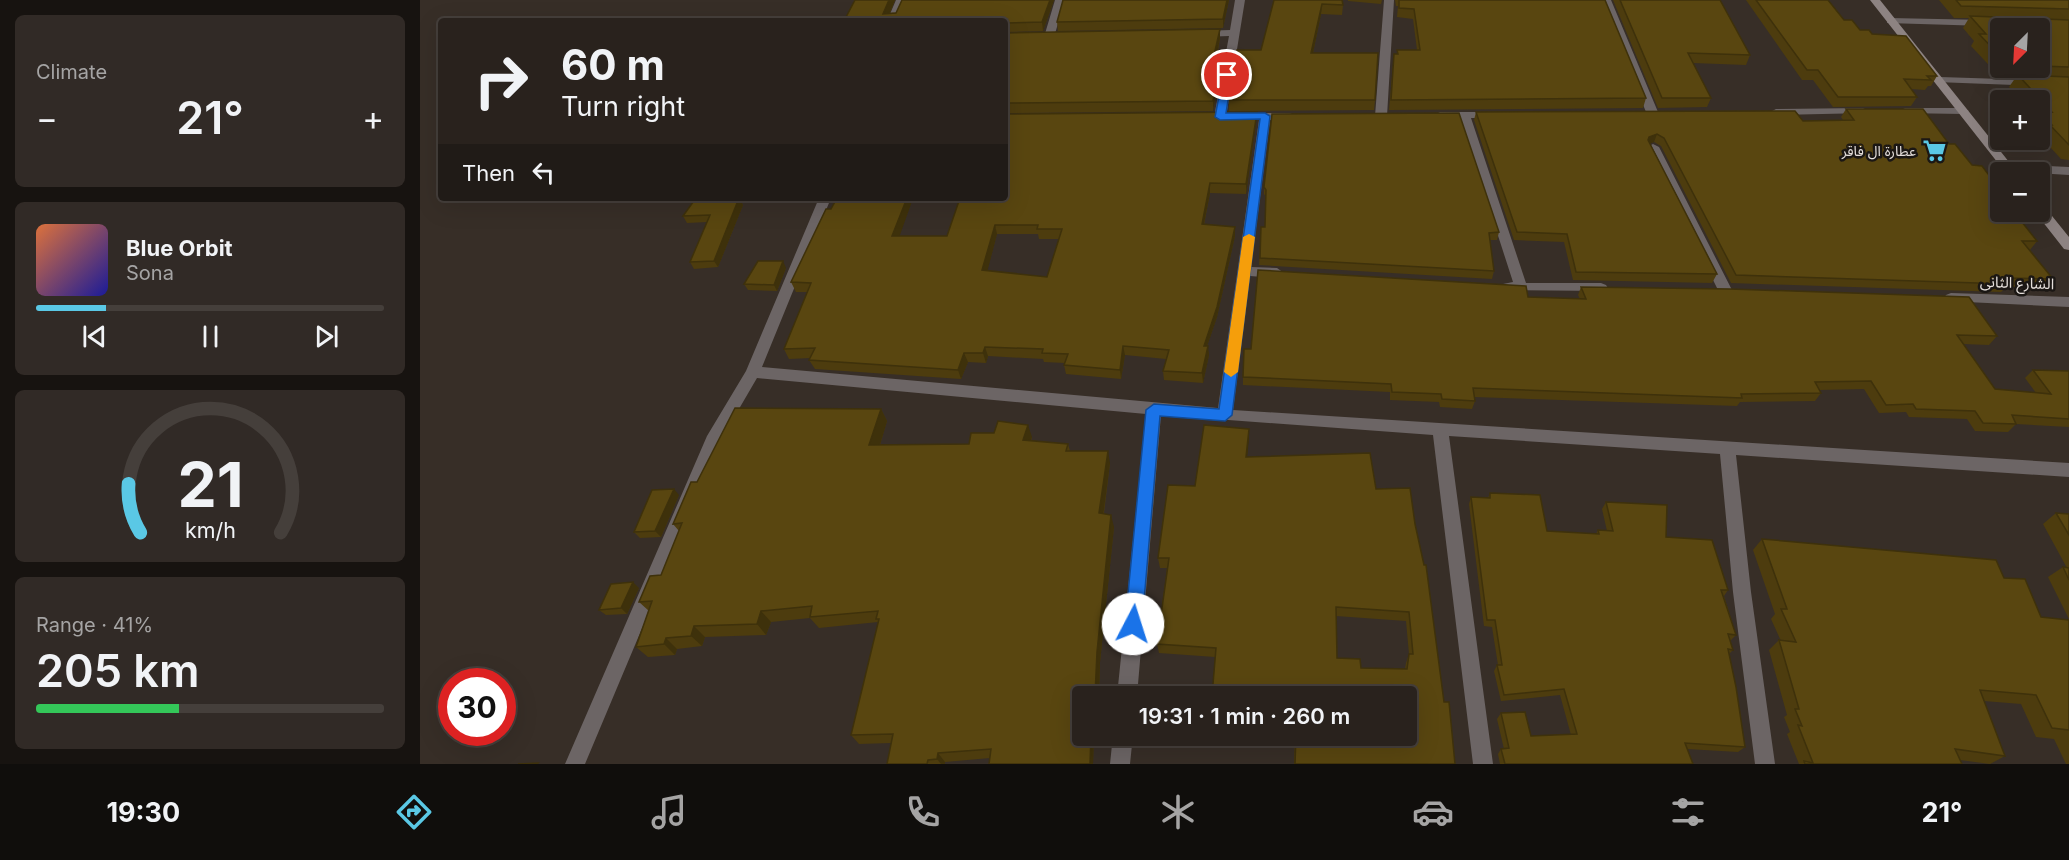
<!DOCTYPE html>
<meta charset="utf-8">
<style>
:root{--surface:#29221d;--page:#312a26;--text:#f1f3f6;--muted:#a5a4a4;--line:#453f3b;--accent:#5ac8e5}
body{margin:0;font-family:Inter,"Noto Sans Arabic",sans-serif;background:var(--page);color:var(--text);height:100vh;display:flex;flex-direction:column;font-size:22px;white-space:nowrap}
*{box-sizing:border-box;margin:0}
p{font-size:20px;color:var(--muted)}
.icon{flex:none;width:33px;height:33px;fill:none;stroke:currentColor;stroke-width:2;stroke-linecap:round;stroke-linejoin:round}
.map{position:relative;flex:1;overflow:hidden}
.panel{display:flex;flex-direction:column;gap:15px;padding:15px;background:#171310;width:420px}
.panel>*{flex:none}
.banner{position:absolute;left:18px;top:18px;width:570px;height:183px;border-radius:6px;box-shadow:0 6px 24px #0002,0 0 0 2px var(--line);background:#29221d;color:var(--text);overflow:hidden}
.needle{width:39px;rotate:204deg}
.controls{position:absolute;left:1570px;top:18px;display:grid;gap:12px}
.controls a{display:grid;place-items:center;width:60px;height:60px;border-radius:6px;background:var(--surface);box-shadow:0 6px 24px #0002,0 0 0 2px var(--line);font-size:30px}
.speed{position:absolute;left:18px;top:668px;display:flex;gap:12px;font-size:30px;font-weight:700;text-align:center}
.speed>*{display:grid;place-content:center;width:78px;height:78px;border-radius:50%;background:var(--surface);box-shadow:0 6px 24px #0002,0 0 0 2px var(--line);line-height:1}
.speed .limit{border:9px solid #d22;background:#fff;color:#111}
.pin{position:absolute;display:grid;place-items:center;width:51px;height:51px;color:#fff;margin:-26px;border:3px solid #fff;border-radius:50%;box-shadow:0 2px 6px #0007}
.me{position:absolute;width:66px;margin:-33px;rotate:5deg;stroke-linejoin:round;filter:drop-shadow(0 0 4px #0008)}
.turn{display:flex;align-items:center;gap:21px;height:126px;padding:0 24px;font-size:27px}
.turn .icon{width:78px;height:78px;stroke-width:2.5}
.turn b{display:block;font-size:42px;line-height:51px}
.then{display:flex;align-items:center;height:57px;padding:0 24px;background:#0003;gap:12px;font-size:22px}
.big{font-size:45px;font-weight:600;line-height:1.1}
.panel .card{flex:1;display:flex;flex-direction:column;justify-content:center;gap:9px;min-width:0;padding:0 21px;border-radius:9px;background:var(--page)}
.panel .dial{align-items:center;gap:0}
.dial svg{height:156px;overflow:visible;fill:none;stroke:var(--line);stroke-width:7;stroke-linecap:round;text-anchor:middle}
.dial text{fill:var(--text);stroke:none}
.song{display:flex;align-items:center;gap:18px}
.cover{width:72px;height:72px;border-radius:9px;background:linear-gradient(135deg,hsl(20 70% 55%),hsl(240 70% 35%))}
.played{height:6px;border-radius:3px;background:linear-gradient(90deg,var(--accent) 20%,var(--line) 20%)}
.keys{display:flex;justify-content:space-around;direction:ltr}
.heat{display:flex;justify-content:space-between;align-items:center;font-size:33px;direction:ltr}
.charge{height:9px;border-radius:4px;background:linear-gradient(90deg,#34c759 41%,var(--line) 0)}
.trip{position:absolute;left:652px;top:686px;width:345px;height:60px;border-radius:6px;background:var(--surface);box-shadow:0 6px 24px #0002,0 0 0 2px var(--line);font-weight:600;line-height:60px;text-align:center}
.dock{display:flex;height:96px;justify-content:space-around;align-items:center;background:#100e0c;color:var(--muted)}
.dock .icon{width:42px;height:42px}
.dock .active{color:var(--accent)}
.dock b{font-size:27px;color:var(--text)}
main{display:flex;flex:1;min-height:0}
.map>svg:first-child{display:block}
.lines{fill:none;stroke-linecap:round;stroke-linejoin:round}
.street{fill:#6c6565;fill-rule:evenodd}
.secondary{fill:#8d8382;fill-rule:evenodd}
.wall{fill:#4d3c0e;fill-rule:evenodd}
.shaded-wall{fill:#3e310b}
.building{fill:#594610;stroke:#3e310b;stroke-width:1.5;fill-rule:evenodd}
.route{fill:#1a73e8;stroke:#114b97;stroke-width:1.5}
.slow{fill:#f59e0b}
.labels{text-anchor:middle;stroke-width:5;stroke-linejoin:round;paint-order:stroke}
.far-poi-label{font-size:14px;fill:#e5dfdb;stroke:#1b1714;text-anchor:end}
.street-label{font-size:15px;fill:#e5dfdb;stroke:#1b1714}
</style>
<main>
<section class="panel">
<div class="card"><p>Climate</p>
<div class="heat"><a>−</a><b class="big">21°</b><a>+</a></div>
</div>
<div class="card">
<div class="song"><i class="cover"></i><div><b>Blue Orbit</b><p>Sona</p></div></div>
<div class="played"></div>
<div class="keys"><svg class="icon" aria-label="previous" viewBox="0 0 24 24"><path d="M18 5L8 12l10 7zM5 5v14"/></svg><svg class="icon" aria-label="pause" viewBox="0 0 24 24"><path d="M8 5v14M16 5v14"/></svg><svg class="icon" aria-label="next" viewBox="0 0 24 24"><path d="M6 5l10 7-10 7zM19 5v14"/></svg></div>
</div>
<div class="card dial"><svg viewBox="0 0 100 80">
<path d="M14 69A42 42 0 1 1 86 69"/>
<path d="M14 69A42 42 0 0 1 8 44" stroke="#5ac8e5"/>
<text x="50" y="56" font-size="32" font-weight="700">21</text>
<text x="50" y="72" font-size="11">km/h</text>
</svg></div>
<div class="card"><p>Range · 41%</p><b class="big">205 km</b><div class="charge"></div></div>
</section>
<div class="map">
<svg width="1649" height="764" viewBox="0 0 1649 764">
<rect width="100%" height="100%" fill="#372e27"/>
<g class="lines">
<!-- street -->
<path class="street" d="M476 0H486L477 21H467Z
M635 0H645L634 37 629 40 624 37Z
M815 0H825L806 117 800 120 794 117 809 36 781 37 776 34 781 31 810 30Z
M964 0H974L967 116 961 119 955 116Z
M1181 0H1191L1238 112 1236 114 1232 115 1226 112Z
M1470 18 1566 20 1571 23 1566 26 1467 23V19Z
M1520 77 1649 81V87L1516 82V78Z
M1443 108 1449 111 1447 113 1356 115 1350 112 1356 109Z
M1485 108H1543L1549 111 1543 114 1481 113 1479 111Z
M1020 112H1074L1080 115 1074 118H1051L1106 283H1181L1186 285 1188 288 1186 291 1083 290 1081 287 1083 284 1093 282 1040 118 1016 117 1014 115Z
M845 113H870L876 116 870 119 850 120 831 267 857 268 864 273 857 278 830 276 813 410 1649 463V477L1316 455 1331 592 1355 764H1335L1313 592 1300 454 1029 436 1073 764H1053L1013 435 741 415 717 696H697L726 414 337 378 302 438 165 764H145L287 436 326 371 399 198H411L342 367 798 408 839 120H816L810 117 816 114Z
M1233 144 1239 147 1312 290 1310 293 1305 295 1298 290 1227 147Z
M1587 164 1649 167V175L1583 171V165Z
M1531 293 1649 297V307L1526 301 1524 298 1526 295Z
M693 735H713L710 764H690Z"/>
<!-- secondary -->
<path class="secondary" d="M1450 0H1460L1597 172H1585Z
M1620 205 1624 206 1649 237V250L1644 249 1615 212H1620Z"/>
</g>
<!-- wall -->
<path class="wall" d="M435 0H475L470 13 634 0 623 31 585 32V21H424Z
M809 0 803 28 638 31 637 22Z
M854 0 923 5 922 15 901 14 893 53 955 100 954 110 809 111V100L841 50Z
M928 0H962L961 4 928 1Z
M975 0H1185L1226 98 1223 108 969 110 974 54H977V50H997L993 19 977 17 978 6H976Z
M1193 0H1300L1330 55 1326 65 1273 63 1291 98 1287 107 1238 108Z
M1326 0H1408L1424 20 1440 30 1452 34 1517 76 1511 86H1508L1505 90 1491 89 1497 97 1491 106 1413 107 1393 80H1382Z
M1519 0H1649V160L1641 159 1621 137 1622 136 1620 133V100H1602L1589 87 1596 77H1580L1551 46 1554 41 1543 28 1549 18H1534ZM1581 28H1620V68H1581Z
M585 33 800 38 798 51 802 60 793 111 585 113Z
M1426 109 1529 144 1581 212 1617 241 1610 250 1633 279 1626 287H1586L1581 292 1311 283 1241 146 1234 142 1230 143 1297 274 1292 283 1153 280 1144 242 1094 240 1054 120 1056 112 1383 121 1423 120 1421 117Z
M837 112 836 121 826 194 790 193 784 225 815 236 797 317 787 346 789 355 783 383 744 380 743 371 746 359 705 355 701 379 646 374 644 365 645 363 624 362 623 359 568 356 566 363 548 362 541 379 395 369 389 360 391 358 369 359 364 349 387 292H376L371 282 417 198H585ZM492 201H539L527 236H479ZM577 234H618L619 239H639L627 277 567 271Z
M844 187 1079 232 1077 240H1070L1074 271 1072 279 839 265 841 227H845L846 197 844 194Z
M276 198H319L323 205 298 267 274 269 270 262 287 222 267 223 263 216Z
M366 268 357 291 328 290 324 284Z
M1161 287 1577 336 1569 345 1543 344 1575 389 1616 393 1605 378 1613 370 1649 371V427L1596 424 1588 432 1555 431 1547 419 1489 417 1486 412 1459 413 1444 389 1399 390 1401 393 1395 401 1320 402 1317 406 1054 397 1055 401 1052 409 1020 407 1019 402 970 400V392L823 385V377L831 349 1108 297 1160 299 1158 295Z
M461 409 467 421 460 445 549 444 612 437 611 441 648 444 650 451 690 463 684 513 694 527 680 662 679 696H663L674 735 673 764H569L570 758 525 762V764H467L471 743 439 744 431 735 458 622 399 628 390 618 351 622 346 635 285 637 282 646 257 649 255 655 228 657 216 647 229 611 219 602 241 575 259 531 253 524Z
M829 429 827 457 956 489 995 524 1024 702 1035 764H874L875 735H987L795 657 739 653 737 644 747 568H740L738 558 775 486ZM916 616 986 621 989 654 986 663 985 669 941 668 917 658Z
M1070 493 1127 531 1176 534 1178 530 1187 531 1182 509 1186 502 1246 537 1308 590 1304 596 1316 635 1310 641 1313 650 1309 654 1325 747 1318 752 1267 749 1273 764H1080L1078 754 1081 749H1084L1077 719 1081 713 1111 736 1151 735 1140 695 1081 701 1074 671 1077 665H1078L1072 627 1064 626 1049 504 1051 497 1068 498Z
M259 495 241 537 220 538 214 532Z
M1636 513 1649 514V619L1628 577 1643 567 1647 568 1623 524Z
M1342 539 1584 578 1621 617 1649 620V764H1646L1634 739 1616 737 1601 704 1564 701 1585 756 1570 764 1540 760 1542 764H1379L1367 734 1370 732 1364 717 1367 715 1349 650 1359 640 1361 641 1351 619 1355 614 1333 550Z
M219 588 207 614 186 615 179 610Z
M796 735H826V746L796 744Z"/>
<!-- shaded-wall -->
<path class="shaded-wall" d="M469 0H475L466 21 463 14Z
M630 0H634L623 31 622 22Z
M807 0H809L803 28V19Z
M902 4 901 14 891 63V53Z
M800 29V38L796 60 795 51Z
M802 51V60L793 111V101Z
M837 112 836 121 826 194V184Z
M1237 134 1234 142 1226 145 1229 137Z
M790 183V193L782 234V224Z
M319 198 323 205 298 267 294 261Z
M487 198H491L492 201 476 246 472 236Z
M575 225 577 234 565 280 562 270Z
M815 227V236L797 317 784 355V346Z
M363 261 366 268 357 291 354 285Z
M703 346 705 355 701 379 700 370Z
M788 346 789 355 783 383 782 373Z
M565 347 568 356 566 363 563 353Z
M544 353 548 362 541 379 538 370Z
M461 409 467 421 456 458 449 445Z
M608 425 612 437 607 452 603 440Z
M829 429V439L826 467V457Z
M688 451 690 463 682 524 679 513Z
M254 489 259 495 241 537 235 531Z
M691 515 694 527 680 662 679 696H675L677 652Z
M213 582 219 588 207 614 201 608Z
M341 611 351 622 346 635 337 624Z
M274 626 285 637 282 646 271 636Z
M246 638 257 649 255 655 244 644Z
M671 735H674L673 764H670Z
M518 753 525 762V764H521L517 759Z"/>
<!-- building -->
<path class="building" d="M435 0H469L463 14 476 13 482 0H630L622 22 585 23V21H424Z
M643 0H807L803 19 637 22Z
M854 0H922L923 5 902 4 891 53H958L955 100H809L817 50H841Z
M979 0H1185L1226 98 971 100 974 54H978L977 50H1000L994 9 979 8Z
M1200 0H1300L1330 55 1268 53 1291 98H1242Z
M1336 0H1408L1424 20H1432L1440 30H1449L1452 34 1486 36 1517 76H1507L1511 80 1484 79 1497 97H1418L1398 70H1387Z
M1536 0H1649V9L1541 6Z
M1550 16 1649 20V67L1620 66V28H1581V57L1559 34H1566Z
M800 29 795 51H802L793 101 585 103V33Z
M1598 75 1649 77V145L1630 125H1632L1620 111 1632 112Z
M1426 109H1503L1529 144H1535L1552 165 1562 166 1581 191V212H1594L1617 241H1602L1633 279 1584 278 1588 284 1316 275 1244 138 1237 134 1229 137 1228 140 1297 274 1156 272 1147 234 1097 232 1056 112 1375 111 1383 121 1434 120Z
M837 112 826 184 790 183 782 224 815 227 797 307 784 346H788L782 373 743 371 749 350 703 346 700 370 644 365 648 354 622 353 623 349 565 347 563 353H544L538 370 389 360 395 348 364 349 391 283 371 282 406 209H411L417 198H487L472 236H527L540 198H585V114ZM575 225H618L617 229H642L627 277 562 270Z
M1039 113 1079 232 1069 233 1074 271 840 258 841 227H845L846 190 844 187 852 114Z
M276 198H301L300 199 319 198 294 261 270 262 290 215 263 216Z
M338 261H363L354 285 324 284Z
M838 270 1106 286 1108 297 1166 299 1161 287 1310 289 1549 297 1577 336 1537 335 1575 389 1631 394 1613 370 1649 371V419L1592 415 1596 424 1563 423 1555 411 1496 409 1493 404 1466 405 1451 381 1395 382 1401 393 1321 394 1322 398 1053 388 1055 401 1022 399 1021 394 972 392 971 384 823 377 824 349H831Z
M315 408 461 409 449 445 549 444 551 433H574L578 421 608 425 603 440 648 444 646 451H688L679 513 691 515 677 652 675 696H663V735H671L670 764H569L571 749 518 753 517 759 508 760 507 764H467L473 734 431 735 459 619H456L458 611 390 617 392 606 341 611 337 624 274 626 271 636 246 638 244 644 216 647 232 601 219 602 230 576 241 575 262 523 253 524 271 482H277Z
M784 425 829 429 826 457 950 453 956 489 990 488 995 524 1004 565H1006L1024 702H1029L1035 764H875L876 735H987V696H792L796 648 737 644 749 558H738L748 485 775 486ZM916 607 989 612 993 654H989L987 669 941 668 940 659 917 658Z
M254 489 235 531 214 532 232 490Z
M1070 493 1120 495 1127 531 1179 534 1178 530 1193 531 1186 502 1247 505 1246 537 1292 540 1308 590H1301L1316 635 1308 634 1313 650 1308 649 1316 687 1325 747 1265 743 1273 764H1085L1081 749 1089 748 1081 713 1105 712 1111 736 1157 734 1144 689 1084 695 1077 665H1082L1075 620H1067L1051 497 1070 498Z
M1636 513 1649 514V535Z
M1342 539 1576 560 1584 578 1605 579 1621 617 1649 620V730L1632 728 1616 695 1560 690 1585 756 1535 749 1542 764H1385L1384 761 1393 763 1378 725 1382 726 1375 709H1379L1359 640 1376 642 1361 609H1367Z
M1643 567 1649 568V580Z
M213 582 201 608 179 610 191 584Z
M796 735H826V738L796 736Z
M118 763 117 764H98Z"/>
<!-- route -->
<path class="route" d="M807 72 812 75 806 113H845L850 116 812 415 805 421 740 416 722 624 719 630 713 632 707 630 705 624 726 410 734 404 799 409 840 119 800 120 795 117 803 75Z"/>
<!-- slow -->
<path class="slow" d="M829 234 835 237 818 372 811 377 804 372 823 237Z"/>
<!-- icons -->
<defs>
<symbol id="supermarket-bare" viewBox="-9 -9 18 18"><path d="M-6-5.5h2.5l.6 2H6L4.5 2H-2.5L-4.4-4H-6ZM-1.5 3.2a1.3 1.3 0 1 0 .1 0ZM3 3.2a1.3 1.3 0 1 0 .1 0Z" fill="#5ac8e5" stroke="#1b1714" stroke-width="2.5" paint-order="stroke"/></symbol>
</defs>
<g fill-rule="evenodd">
<use href="#supermarket-bare" x="1498" y="134" width="33" height="33"/>
</g>
<g class="labels">
<!-- far-poi labels -->
<g class="far-poi-label">
<text x="1496" y="156">عطارة ال فاقر</text>
</g>
<!-- street labels -->
<g class="street-label">
<text transform="translate(1597 283) rotate(2)" y="5">الشارع الثانى</text>
</g>
</g>
</svg>
<div class="controls">
<a><svg class="needle" viewBox="-14 -14 28 28"><path d="M0-13l5 13h-10z" fill="#e53935"/><path d="M0 13l5-13h-10z" fill="#a5a4a4"/></svg></a>
<a>+</a>
<a>−</a>
</div>
<div class="speed"><div class="limit">30</div></div>
<div class="pin" style="left:807px;top:75px;background:#d93025"><svg class="icon" aria-label="arrive" viewBox="0 0 24 24"><path d="M6 21V4h12l-3 4 3 4H6"/></svg></div>
<svg class="me" style="left:713px;top:624px" viewBox="-20 -20 40 40"><circle r="19" fill="#fff"/><path d="M0-13L10 11 0 6-10 11z" fill="#1a73e8"/></svg>
<div class="trip">19:31 · 1 min · 260 m</div>
<div class="banner">
<div class="turn"><svg class="icon" aria-label="right" viewBox="0 0 24 24"><path d="M7 20v-9h11M14 6l5 5-5 5"/></svg><div><b>60 m</b>Turn right</div></div>
<div class="then">Then<svg class="icon" aria-label="left" viewBox="0 0 24 24"><path d="M17 20v-9H6M10 6l-5 5 5 5"/></svg></div>
</div>
</div>
</main>
<nav class="dock">
<b>19:30</b>
<svg class="icon active" aria-label="directions" viewBox="0 0 24 24"><path d="M12 3l9 9-9 9-9-9zM9 14v-3h6M13 9l2 2-2 2"/></svg>
<svg class="icon" aria-label="music" viewBox="0 0 24 24"><path d="M9 18V5l10-2v13"/><circle cx="6" cy="18" r="3"/><circle cx="16" cy="16" r="3"/></svg>
<svg class="icon" aria-label="phone" viewBox="0 0 24 24"><path d="M5 4h4l2 5-3 2q2 4 5 5l2-3 5 2v4C11 20 4 13 5 4z"/></svg>
<svg class="icon" aria-label="climate" viewBox="0 0 24 24"><path d="M12 3v18M4 7l16 10M4 17L20 7"/></svg>
<svg class="icon" aria-label="car" viewBox="0 0 24 24"><path d="M5 17H2v-5l4-1 3-4h7l3 4 3 1v5h-3M9 17h6M6 11h13"/><circle cx="7" cy="17" r="2"/><circle cx="17" cy="17" r="2"/></svg>
<svg class="icon" aria-label="filters" viewBox="0 0 24 24"><path d="M4 7h16M4 17h16"/><circle cx="9" cy="7" r="2"/><circle cx="15" cy="17" r="2"/></svg>
<b>21°</b>
</nav>
